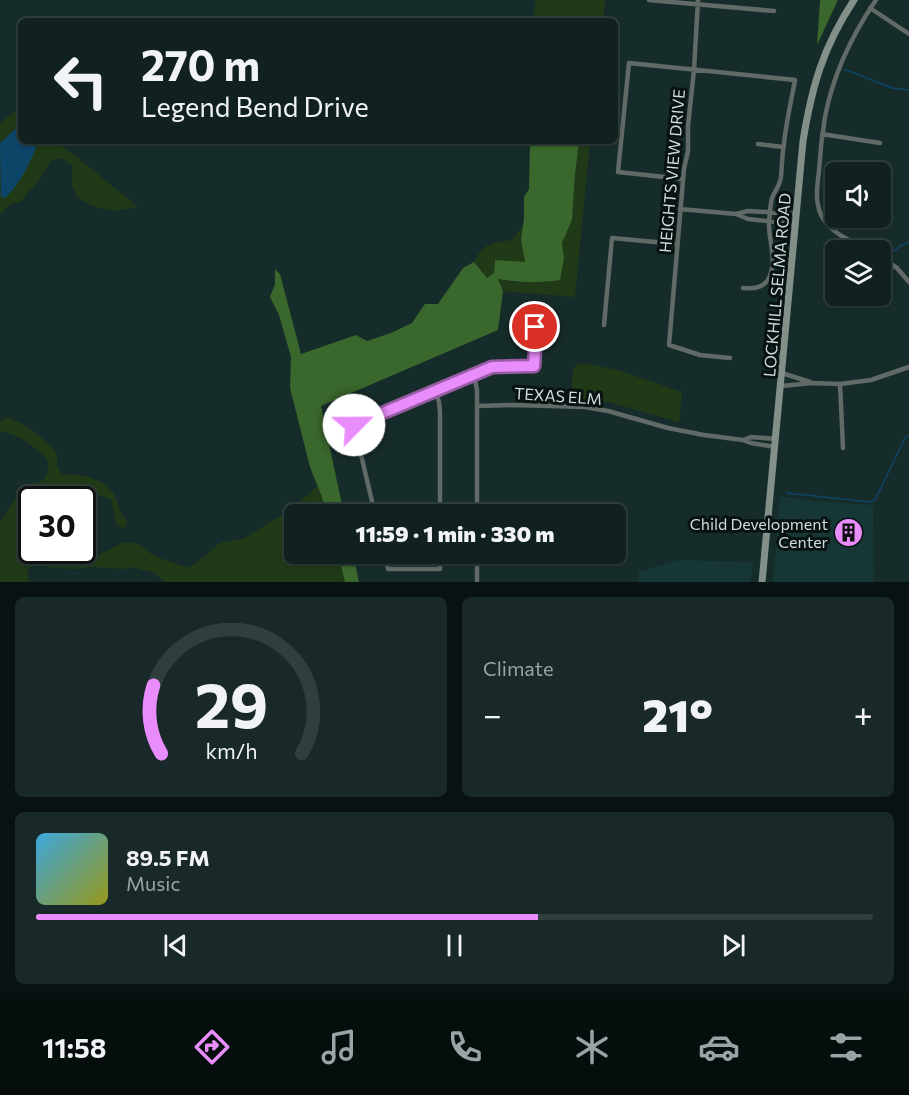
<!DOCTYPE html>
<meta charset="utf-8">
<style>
:root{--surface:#102120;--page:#192929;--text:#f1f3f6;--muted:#9ca3a5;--line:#303e3e;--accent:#ea8dfc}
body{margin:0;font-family:Commissioner,sans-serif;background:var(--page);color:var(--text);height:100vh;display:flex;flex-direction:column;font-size:22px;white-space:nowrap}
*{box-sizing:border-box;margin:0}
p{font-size:20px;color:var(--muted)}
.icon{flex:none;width:33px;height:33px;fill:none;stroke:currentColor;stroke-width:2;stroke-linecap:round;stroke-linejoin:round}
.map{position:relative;height:582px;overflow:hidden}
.drawer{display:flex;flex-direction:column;gap:15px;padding:15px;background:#091212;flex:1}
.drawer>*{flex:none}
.guide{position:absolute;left:18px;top:18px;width:600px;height:126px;border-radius:9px;box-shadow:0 2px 4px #0004,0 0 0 2px var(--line);background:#102120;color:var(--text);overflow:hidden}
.fabs{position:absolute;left:825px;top:162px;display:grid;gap:12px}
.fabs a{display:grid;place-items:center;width:66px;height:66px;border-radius:9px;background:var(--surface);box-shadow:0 2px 4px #0004,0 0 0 2px var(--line);font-size:30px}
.speed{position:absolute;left:18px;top:486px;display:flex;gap:12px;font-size:30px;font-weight:700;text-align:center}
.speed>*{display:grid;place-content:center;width:78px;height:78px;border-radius:50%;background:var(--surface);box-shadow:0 2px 4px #0004,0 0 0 2px var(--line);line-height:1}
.speed .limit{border:3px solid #111;border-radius:9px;background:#fff;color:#111}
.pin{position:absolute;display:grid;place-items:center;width:51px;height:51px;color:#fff;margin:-26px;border:3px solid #fff;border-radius:50%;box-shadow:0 2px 6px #0007}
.me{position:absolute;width:66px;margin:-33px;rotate:67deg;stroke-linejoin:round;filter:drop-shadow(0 0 4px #0008)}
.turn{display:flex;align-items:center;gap:21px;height:126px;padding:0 24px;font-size:27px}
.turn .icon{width:78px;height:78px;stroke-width:2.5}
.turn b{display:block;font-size:42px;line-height:51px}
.big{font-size:45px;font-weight:800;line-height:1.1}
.drawer .widget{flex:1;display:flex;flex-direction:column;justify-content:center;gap:9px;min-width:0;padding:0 21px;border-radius:9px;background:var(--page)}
.drawer .dial{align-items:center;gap:0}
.dial svg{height:156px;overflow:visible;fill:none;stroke:var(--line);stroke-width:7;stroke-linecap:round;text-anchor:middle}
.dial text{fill:var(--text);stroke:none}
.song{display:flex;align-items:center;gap:18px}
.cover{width:72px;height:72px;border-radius:9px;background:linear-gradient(135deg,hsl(200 70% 55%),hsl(60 70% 35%))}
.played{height:6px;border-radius:3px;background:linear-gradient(90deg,var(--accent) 60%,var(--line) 60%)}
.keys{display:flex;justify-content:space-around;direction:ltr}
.heat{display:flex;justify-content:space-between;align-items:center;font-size:33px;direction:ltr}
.drawer .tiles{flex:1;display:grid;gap:15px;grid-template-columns:1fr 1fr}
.widget:last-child{grid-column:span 2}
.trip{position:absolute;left:284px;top:504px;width:342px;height:60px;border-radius:9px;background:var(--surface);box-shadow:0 2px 4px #0004,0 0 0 2px var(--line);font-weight:800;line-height:60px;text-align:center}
.dock{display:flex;height:96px;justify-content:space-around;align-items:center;background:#060d0d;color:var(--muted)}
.dock .icon{width:42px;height:42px}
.dock .current{color:var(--accent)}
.dock b{font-size:27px;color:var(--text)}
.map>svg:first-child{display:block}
.built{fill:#163735}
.green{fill:#203a18}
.forest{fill:#3a672b}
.water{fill:#0d4569}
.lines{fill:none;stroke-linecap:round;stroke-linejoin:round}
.stream{stroke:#0d4569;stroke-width:1.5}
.street{stroke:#616a66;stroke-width:4.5}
.secondary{stroke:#829089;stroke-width:7}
.route-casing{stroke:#985ca4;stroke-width:15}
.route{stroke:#ea8dfc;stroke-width:10}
.labels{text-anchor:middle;stroke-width:6;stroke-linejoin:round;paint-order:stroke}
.street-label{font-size:16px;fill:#cfdcdb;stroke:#091212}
.poi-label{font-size:16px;fill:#cfdcdb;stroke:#091212;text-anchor:end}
</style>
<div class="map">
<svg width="909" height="582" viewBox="0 0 909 582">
<rect width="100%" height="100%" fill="#162c2b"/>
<!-- built -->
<path class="built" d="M780 496 815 501 873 505 874 582H773Z
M679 560 753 562 751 582H638L639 572Z"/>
<!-- green -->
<path class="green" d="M537 0H605L603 21H533L535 3Z
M14 112 21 114V141H56L93 170 138 207 112 211 93 206 77 197 72 185V165L61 158 51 161 38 181 20 203H11L0 215V123Z
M579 141H590L575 297 503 291 498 279 519 283 564 258 562 243 572 220 575 175Z
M523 225 521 240 525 262 494 273 487 278 474 262C484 243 492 243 512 240Z
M586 364 614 369 682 392 679 422 608 402 571 399 573 369 576 365Z
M8 417 26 426 52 446 57 454V466L62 475C81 473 104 478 115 496 118 501 118 509 122 514 123 517 126 519 128 522L123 528 116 525 112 501C102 494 93 495 82 491 75 488 71 485 63 485L57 499 32 500V550L44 551 48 560 70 561 92 558 122 543 131 542 140 545 154 556 189 568 204 557 220 543 245 538 296 506 317 486 327 514H294V554H338L345 582H164L155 573 133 567 124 569 94 567 77 569 48 568 38 562 27 570 29 582H0V523L23 485C43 482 50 482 47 459 33 447 19 432 0 432V421Z"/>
<!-- forest -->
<path class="forest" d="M820 0H838L817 45Z
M530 141H579L575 175 572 220 562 243 564 258 560 280C537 283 522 283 498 279L503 291 498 330 321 406 344 514H327L321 495 310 467 290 388 291 357 279 315 270 297 275 284V269L280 274 301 354 356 335 367 341 391 333 412 323 425 304H438L463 268 474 262 487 278 494 273 495 260 525 262 521 240 524 218V197L529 189Z
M338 554H353L359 582H345Z"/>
<!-- water -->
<path class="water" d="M21 124V141H38C33 159 19 185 5 198L1 197 0 143Z"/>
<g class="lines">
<!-- stream -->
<path class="stream" d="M844 69 892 88 909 90
M894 251 900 246 909 242
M787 493 871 502 875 500 905 438 909 435"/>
<!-- street -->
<path class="street" d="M649 0 774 11
M698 0 694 70 688 126V151L684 169 669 345 700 355 730 358
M870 8 909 34
M822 134 880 143
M758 144 783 147
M683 179 618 172 629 63 795 80C791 102 786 123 784 144 782 155 782 166 781 177 780 185 775 191 772 198 770 205 770 214 769 221 768 239 777 258 770 276 765 288 754 289 743 288
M680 209 736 214 748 211 797 214
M736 214 748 219 796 224
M869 250C854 242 834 235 824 220 814 206 817 187 819 171 820 153 822 135 825 117 833 75 852 35 876 0
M880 257 897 268 909 282
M604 325 612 238 677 244
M782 373 810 382
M474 375 477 390V514
M840 384 843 448
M781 386 812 383 840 384 871 380 909 367
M435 390 439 402 440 412V514
M477 406 513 405 585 407 608 411 668 428 704 435 743 440 751 443 775 447
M743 440 751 437 776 439
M375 514 354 425 492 367 534 366 536 334 535 327
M384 554 388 569H440V554
M477 582V554"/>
<!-- secondary -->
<path class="secondary" d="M762 582 803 141C812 86 823 47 854 0"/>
</g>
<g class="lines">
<defs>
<path id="route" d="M354 425 492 367 534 366 536 334 535 327"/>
</defs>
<!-- route casing -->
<use href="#route" class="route-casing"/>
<!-- route -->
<use href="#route" class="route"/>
</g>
<!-- icons -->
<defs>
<symbol id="building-disc" viewBox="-11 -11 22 22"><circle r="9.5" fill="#ea8dfc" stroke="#091212"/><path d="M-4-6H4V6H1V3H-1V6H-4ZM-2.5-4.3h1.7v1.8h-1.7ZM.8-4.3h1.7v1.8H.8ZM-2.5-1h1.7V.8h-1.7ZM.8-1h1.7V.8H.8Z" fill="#111"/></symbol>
</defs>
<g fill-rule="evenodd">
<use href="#building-disc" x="832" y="516" width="33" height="33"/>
</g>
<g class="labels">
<!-- street labels -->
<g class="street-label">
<text transform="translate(672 171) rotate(-85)" y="6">HEIGHTS VIEW DRIVE</text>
<text transform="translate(777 285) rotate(-85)" y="6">LOCKHILL SELMA ROAD</text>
<text transform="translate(558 396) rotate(4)" y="6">TEXAS ELM</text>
</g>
<!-- poi labels -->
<g class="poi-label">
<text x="828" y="530">Child Development<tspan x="828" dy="18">Center</tspan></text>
</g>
</g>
</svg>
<div class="fabs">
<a><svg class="icon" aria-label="sound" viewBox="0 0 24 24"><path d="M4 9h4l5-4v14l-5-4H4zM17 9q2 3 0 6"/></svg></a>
<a><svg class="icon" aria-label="layers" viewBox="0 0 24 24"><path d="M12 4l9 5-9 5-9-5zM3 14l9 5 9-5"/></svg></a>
</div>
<div class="speed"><div class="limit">30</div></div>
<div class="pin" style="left:535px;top:327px;background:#d93025"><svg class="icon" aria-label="arrive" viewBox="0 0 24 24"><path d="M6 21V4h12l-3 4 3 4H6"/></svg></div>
<svg class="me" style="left:354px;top:425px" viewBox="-20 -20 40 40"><circle r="19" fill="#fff"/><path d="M0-13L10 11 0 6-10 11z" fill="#ea8dfc"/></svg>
<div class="trip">11:59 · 1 min · 330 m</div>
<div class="guide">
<div class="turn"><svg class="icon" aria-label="left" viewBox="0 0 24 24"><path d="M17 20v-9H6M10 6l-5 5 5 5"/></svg><div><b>270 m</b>Legend Bend Drive</div></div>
</div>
</div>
<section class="drawer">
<div class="tiles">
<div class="widget dial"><svg viewBox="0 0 100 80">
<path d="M14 69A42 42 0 1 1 86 69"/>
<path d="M14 69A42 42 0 0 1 10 34" stroke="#ea8dfc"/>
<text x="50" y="56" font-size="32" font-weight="700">29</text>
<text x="50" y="72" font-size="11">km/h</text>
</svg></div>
<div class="widget"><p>Climate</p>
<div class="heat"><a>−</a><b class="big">21°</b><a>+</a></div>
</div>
<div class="widget">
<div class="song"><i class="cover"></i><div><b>89.5 FM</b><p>Music</p></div></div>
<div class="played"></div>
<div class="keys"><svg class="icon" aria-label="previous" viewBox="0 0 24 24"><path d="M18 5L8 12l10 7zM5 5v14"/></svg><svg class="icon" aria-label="pause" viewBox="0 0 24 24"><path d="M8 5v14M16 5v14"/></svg><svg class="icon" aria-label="next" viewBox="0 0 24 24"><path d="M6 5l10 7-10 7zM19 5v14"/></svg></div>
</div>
</div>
</section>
<nav class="dock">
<b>11:58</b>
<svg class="icon current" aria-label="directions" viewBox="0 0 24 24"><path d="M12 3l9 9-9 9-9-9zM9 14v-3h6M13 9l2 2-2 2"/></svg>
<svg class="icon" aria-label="music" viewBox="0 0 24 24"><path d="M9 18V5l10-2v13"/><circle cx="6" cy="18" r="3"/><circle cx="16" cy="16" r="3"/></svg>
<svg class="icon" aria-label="phone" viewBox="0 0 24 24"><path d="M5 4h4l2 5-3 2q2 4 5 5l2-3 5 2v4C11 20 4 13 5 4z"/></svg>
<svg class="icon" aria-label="climate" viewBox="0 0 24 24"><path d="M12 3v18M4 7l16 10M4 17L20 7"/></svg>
<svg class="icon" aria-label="car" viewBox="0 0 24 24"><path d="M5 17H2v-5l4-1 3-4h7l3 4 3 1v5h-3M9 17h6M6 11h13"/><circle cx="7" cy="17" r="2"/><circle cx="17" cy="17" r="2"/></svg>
<svg class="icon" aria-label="filters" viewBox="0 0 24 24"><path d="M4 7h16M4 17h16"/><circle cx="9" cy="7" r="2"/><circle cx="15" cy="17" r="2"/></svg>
</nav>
